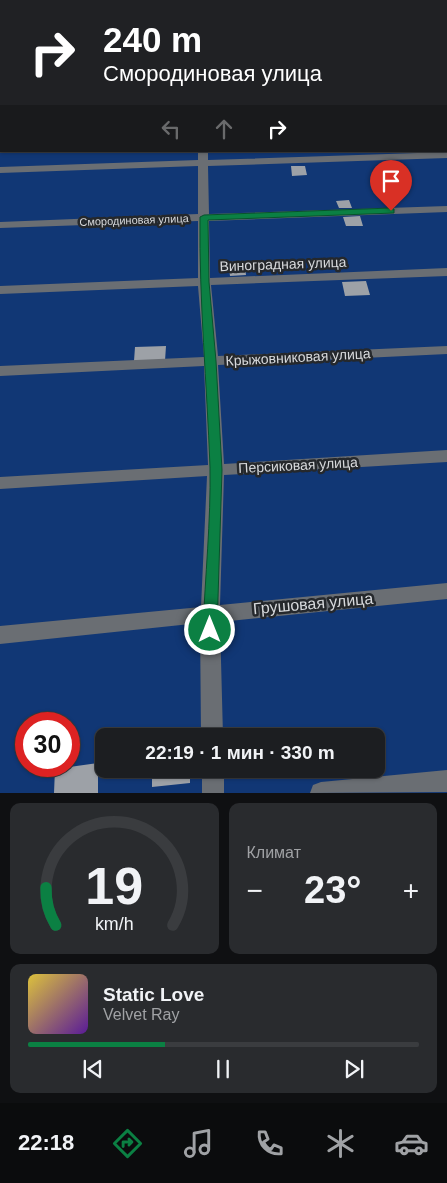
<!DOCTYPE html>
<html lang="ru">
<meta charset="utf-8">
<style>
:root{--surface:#1c1e21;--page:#292b2e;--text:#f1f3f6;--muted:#a0a2a5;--line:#3a3c3f;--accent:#0b8043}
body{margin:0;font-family:Arial,sans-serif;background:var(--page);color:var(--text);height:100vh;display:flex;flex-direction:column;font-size:19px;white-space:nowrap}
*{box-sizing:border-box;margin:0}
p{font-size:16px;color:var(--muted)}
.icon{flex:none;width:28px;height:28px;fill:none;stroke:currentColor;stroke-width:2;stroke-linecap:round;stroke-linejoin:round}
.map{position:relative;height:793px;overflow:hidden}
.drawer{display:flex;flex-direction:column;gap:10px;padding:10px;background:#0f1012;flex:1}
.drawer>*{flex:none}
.top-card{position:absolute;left:0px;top:0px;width:448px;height:152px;box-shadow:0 1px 4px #0004,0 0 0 1px var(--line);background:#202124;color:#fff;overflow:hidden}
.speed{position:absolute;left:15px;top:712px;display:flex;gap:10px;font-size:25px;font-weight:700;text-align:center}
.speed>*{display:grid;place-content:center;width:65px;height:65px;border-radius:50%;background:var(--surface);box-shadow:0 1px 4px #0004,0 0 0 1px var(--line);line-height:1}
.speed .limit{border:8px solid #d22;background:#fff;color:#111}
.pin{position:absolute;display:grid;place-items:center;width:42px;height:42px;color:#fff;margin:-51px -21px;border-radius:50% 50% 50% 0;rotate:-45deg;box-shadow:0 0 5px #0007}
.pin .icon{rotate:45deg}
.me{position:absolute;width:55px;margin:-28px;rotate:0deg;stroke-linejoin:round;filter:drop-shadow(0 0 4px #0008)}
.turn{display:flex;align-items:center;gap:18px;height:105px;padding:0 20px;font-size:22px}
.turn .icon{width:65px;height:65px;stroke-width:2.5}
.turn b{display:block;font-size:35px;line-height:42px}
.lanes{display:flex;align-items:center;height:48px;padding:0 20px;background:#0003;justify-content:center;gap:25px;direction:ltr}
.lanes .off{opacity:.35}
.big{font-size:38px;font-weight:700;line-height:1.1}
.drawer .widget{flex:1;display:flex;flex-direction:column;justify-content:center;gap:8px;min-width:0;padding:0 18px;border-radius:10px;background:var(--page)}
.drawer .dial{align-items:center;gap:0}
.dial svg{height:130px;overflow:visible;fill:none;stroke:var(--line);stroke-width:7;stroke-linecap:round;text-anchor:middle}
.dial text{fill:var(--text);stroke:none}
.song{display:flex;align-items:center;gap:15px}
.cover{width:60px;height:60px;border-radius:8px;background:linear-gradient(135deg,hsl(50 70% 55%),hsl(270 70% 35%))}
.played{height:5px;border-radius:2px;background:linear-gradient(90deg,var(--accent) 35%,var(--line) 35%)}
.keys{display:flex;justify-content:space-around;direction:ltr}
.heat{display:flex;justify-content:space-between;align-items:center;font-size:28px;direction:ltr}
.drawer .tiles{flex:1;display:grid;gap:10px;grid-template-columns:1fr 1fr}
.widget:last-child{grid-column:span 2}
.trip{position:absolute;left:95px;top:728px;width:290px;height:50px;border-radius:10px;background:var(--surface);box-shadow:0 1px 4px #0004,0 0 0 1px var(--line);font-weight:700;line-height:50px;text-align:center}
.menu{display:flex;height:80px;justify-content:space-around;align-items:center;background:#0b0c0d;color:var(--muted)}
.menu .icon{width:35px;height:35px}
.menu .active{color:var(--accent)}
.menu b{font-size:22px;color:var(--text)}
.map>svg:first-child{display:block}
.green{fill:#113775;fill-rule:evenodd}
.building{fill:#9da1a7}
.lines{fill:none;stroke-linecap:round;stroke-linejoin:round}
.street{fill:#6a6e73;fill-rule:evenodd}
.route{fill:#0b8043;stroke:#07532c}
.labels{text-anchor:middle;stroke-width:5;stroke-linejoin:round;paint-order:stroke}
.far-street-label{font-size:11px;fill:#d7d9dc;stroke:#25282c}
.street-label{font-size:14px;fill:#d7d9dc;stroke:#25282c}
.near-street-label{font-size:16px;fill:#d7d9dc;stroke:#25282c}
</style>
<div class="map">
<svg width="447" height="793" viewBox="0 0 447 793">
<rect width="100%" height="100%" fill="#25282c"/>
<!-- green -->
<path class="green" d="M0 0H447V793H0ZM1 1H446V151H1ZM26 724H69V766H26ZM104 736H376V769H104Z"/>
<!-- building -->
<path class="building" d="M291 166H305L307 175 292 176Z
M349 200 352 208H339L336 201Z
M360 216 363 226H346L343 217Z
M244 261 246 275 230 276 228 262Z
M366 281 370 295 345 296 342 282Z
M166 346 165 361H134L135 347Z
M98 763V793H54L55 769Z
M152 769H190V783L152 787Z"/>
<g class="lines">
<!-- street -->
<path class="street" d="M193 0H201V1H194Z
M446 5H447V9H446Z
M0 13H1V17H0Z
M446 35H447V39H446Z
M0 45H1V49H0Z
M446 69H447V75H446Z
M0 78H1V84H0Z
M446 107H447V113H446Z
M0 120H1V126H0Z
M198 151H208V160L447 152V158L208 166 209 214 447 206V212L209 221 210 278 447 268V276L211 285 218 356 447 346V354L218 365 224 464 447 450V462L224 475 220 605 447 583V599L220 622 223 736H201L200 623 0 644V626L201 607 207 476 0 489V477L208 465 204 366 0 376V366L204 357 198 286 0 294V286L198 278V221L0 228V222L198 214V166L0 173V167L198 160Z
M202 769H224V793H202Z
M447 770V792L310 793 313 785 321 782Z"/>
</g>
<!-- route -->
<path class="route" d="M391 208 394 209V213L208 220 209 282 216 361 222 470 217 630 215 635 210 637 205 635 203 630C205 577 211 521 210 467 207 384 199 301 200 217L204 215Z"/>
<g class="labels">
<!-- far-street labels -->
<g class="far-street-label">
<text transform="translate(134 220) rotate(-2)" y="4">Смородиновая улица</text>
</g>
<!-- street labels -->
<g class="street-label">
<text transform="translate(283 264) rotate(-2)" y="5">Виноградная улица</text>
<text transform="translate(298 357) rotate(-3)" y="5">Крыжовниковая улица</text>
<text transform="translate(298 465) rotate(-3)" y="5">Персиковая улица</text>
</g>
<!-- near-street labels -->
<g class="near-street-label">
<text transform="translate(313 603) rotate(-5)" y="6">Грушовая улица</text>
</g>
</g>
</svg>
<div class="speed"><div class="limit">30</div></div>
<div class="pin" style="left:391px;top:211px;background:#d93025"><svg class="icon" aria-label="arrive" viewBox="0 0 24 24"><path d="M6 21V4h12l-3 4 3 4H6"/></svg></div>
<svg class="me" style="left:210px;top:630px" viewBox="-20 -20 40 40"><circle r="17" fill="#0b8043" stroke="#fff" stroke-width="3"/><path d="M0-11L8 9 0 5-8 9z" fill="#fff"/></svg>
<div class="trip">22:19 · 1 мин · 330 m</div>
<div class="top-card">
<div class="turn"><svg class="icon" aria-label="right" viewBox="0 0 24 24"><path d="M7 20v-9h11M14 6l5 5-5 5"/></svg><div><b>240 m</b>Смородиновая улица</div></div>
<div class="lanes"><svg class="icon off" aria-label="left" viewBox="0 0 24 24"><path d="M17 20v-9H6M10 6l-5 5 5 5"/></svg><svg class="icon off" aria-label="ahead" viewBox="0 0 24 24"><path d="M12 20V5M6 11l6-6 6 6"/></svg><svg class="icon" aria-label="right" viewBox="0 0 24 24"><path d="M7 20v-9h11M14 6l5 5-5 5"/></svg></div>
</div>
</div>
<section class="drawer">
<div class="tiles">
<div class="widget dial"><svg viewBox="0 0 100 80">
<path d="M14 69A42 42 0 1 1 86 69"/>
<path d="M14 69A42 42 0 0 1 8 46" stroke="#0b8043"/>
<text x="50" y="56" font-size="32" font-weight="700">19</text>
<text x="50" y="72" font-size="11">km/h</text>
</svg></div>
<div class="widget"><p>Климат</p>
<div class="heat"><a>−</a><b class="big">23°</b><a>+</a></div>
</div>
<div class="widget">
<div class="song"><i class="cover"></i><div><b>Static Love</b><p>Velvet Ray</p></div></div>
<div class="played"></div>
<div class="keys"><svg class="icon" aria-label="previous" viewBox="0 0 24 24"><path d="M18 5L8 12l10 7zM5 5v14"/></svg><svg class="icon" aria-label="pause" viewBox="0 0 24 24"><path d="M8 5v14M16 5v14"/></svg><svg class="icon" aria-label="next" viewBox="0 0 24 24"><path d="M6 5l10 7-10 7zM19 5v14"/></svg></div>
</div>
</div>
</section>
<nav class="menu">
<b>22:18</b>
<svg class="icon active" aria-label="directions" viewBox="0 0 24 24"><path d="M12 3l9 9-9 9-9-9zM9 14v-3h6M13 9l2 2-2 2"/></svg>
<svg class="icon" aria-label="music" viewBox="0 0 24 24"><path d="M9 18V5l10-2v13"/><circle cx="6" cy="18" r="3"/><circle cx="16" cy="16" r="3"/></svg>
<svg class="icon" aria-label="phone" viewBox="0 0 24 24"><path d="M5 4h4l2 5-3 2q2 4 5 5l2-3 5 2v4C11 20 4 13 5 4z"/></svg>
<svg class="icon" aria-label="climate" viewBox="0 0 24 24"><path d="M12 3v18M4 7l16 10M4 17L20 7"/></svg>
<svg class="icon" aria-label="car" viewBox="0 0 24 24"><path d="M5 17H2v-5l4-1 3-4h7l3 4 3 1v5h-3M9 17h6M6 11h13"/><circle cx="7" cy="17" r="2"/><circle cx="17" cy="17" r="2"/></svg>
</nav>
